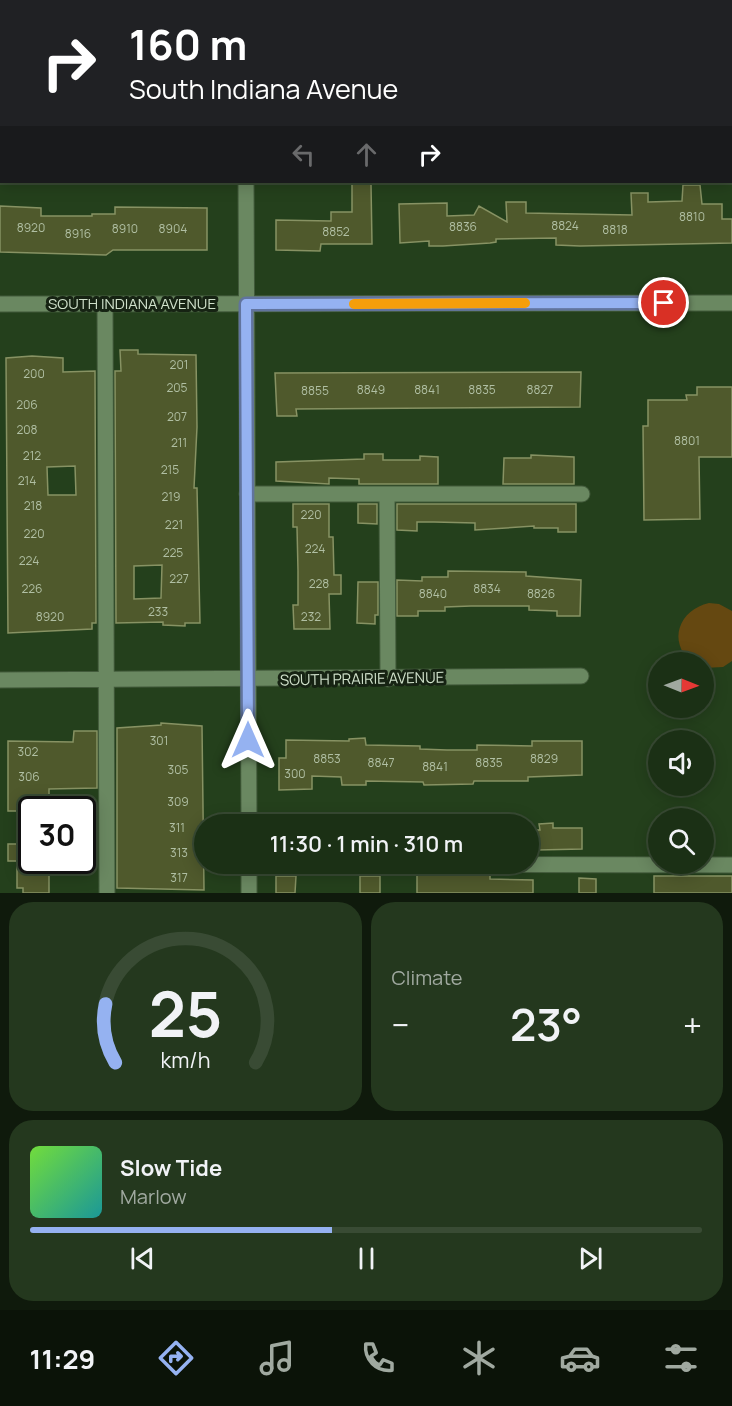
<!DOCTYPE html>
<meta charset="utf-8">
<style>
:root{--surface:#1b3015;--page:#24381e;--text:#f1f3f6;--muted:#a0a9a0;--line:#394b34;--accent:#95b2f1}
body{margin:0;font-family:Manrope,sans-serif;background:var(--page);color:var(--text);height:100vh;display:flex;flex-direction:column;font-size:22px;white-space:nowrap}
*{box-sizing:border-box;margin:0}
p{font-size:20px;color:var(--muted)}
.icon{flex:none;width:33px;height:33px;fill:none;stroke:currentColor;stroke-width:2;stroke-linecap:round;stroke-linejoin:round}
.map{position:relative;height:893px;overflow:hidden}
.drawer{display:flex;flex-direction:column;gap:9px;padding:9px;background:#0f1a0c;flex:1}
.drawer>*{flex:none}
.top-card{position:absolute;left:0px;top:0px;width:732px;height:183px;box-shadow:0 3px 15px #0003,0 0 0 2px var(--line);background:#202124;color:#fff;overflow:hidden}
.needle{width:39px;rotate:91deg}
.buttons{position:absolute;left:648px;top:652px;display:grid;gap:12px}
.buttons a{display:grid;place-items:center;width:66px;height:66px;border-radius:50%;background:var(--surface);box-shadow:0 3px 15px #0003,0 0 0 2px var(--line);font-size:30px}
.speed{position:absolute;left:18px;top:796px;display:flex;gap:12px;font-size:30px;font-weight:700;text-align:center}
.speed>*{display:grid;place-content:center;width:78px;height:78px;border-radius:50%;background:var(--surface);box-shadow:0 3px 15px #0003,0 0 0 2px var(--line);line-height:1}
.speed .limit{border:3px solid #111;border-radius:9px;background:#fff;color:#111}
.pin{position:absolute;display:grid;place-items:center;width:51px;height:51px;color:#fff;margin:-26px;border:3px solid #fff;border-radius:50%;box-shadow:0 2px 6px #0007}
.me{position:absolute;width:66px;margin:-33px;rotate:0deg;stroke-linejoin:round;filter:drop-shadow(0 0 4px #0008)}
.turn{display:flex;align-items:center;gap:21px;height:126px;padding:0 30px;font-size:27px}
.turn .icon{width:78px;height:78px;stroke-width:2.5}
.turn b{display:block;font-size:42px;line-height:51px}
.lanes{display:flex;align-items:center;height:57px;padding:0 30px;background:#0003;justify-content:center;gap:30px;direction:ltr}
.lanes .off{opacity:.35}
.big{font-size:45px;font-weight:600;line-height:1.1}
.drawer .tile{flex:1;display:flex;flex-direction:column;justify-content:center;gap:9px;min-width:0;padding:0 21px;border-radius:24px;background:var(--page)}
.drawer .dial{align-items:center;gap:0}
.dial svg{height:156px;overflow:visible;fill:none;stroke:var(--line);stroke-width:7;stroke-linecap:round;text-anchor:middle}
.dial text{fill:var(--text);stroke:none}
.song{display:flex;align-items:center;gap:18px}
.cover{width:72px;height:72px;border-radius:9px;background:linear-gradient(135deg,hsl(100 70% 55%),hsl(180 70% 35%))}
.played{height:6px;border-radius:3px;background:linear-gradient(90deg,var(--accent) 45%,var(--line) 45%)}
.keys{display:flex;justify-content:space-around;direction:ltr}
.heat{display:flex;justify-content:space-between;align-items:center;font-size:33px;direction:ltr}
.drawer .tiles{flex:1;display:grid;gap:9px;grid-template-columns:1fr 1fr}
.tile:last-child{grid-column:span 2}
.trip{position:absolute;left:194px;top:814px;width:345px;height:60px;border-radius:30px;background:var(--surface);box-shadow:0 3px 15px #0003,0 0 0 2px var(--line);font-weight:600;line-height:60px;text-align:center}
.tabs{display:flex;height:96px;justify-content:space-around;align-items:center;background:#0b1308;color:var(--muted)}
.tabs .icon{width:42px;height:42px}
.tabs .on{color:var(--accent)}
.tabs b{font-size:27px;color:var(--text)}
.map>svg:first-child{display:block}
.green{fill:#654811}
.building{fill:#4f592c;stroke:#879263;stroke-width:1.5;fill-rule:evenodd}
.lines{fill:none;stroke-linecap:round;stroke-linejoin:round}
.minor-casing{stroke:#425a3b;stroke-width:17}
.minor{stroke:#6a8861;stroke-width:15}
.route-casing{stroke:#61749d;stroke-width:15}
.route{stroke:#95b2f1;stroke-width:10}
.slow{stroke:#f59e0b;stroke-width:10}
.labels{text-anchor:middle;stroke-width:6;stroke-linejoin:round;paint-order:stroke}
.number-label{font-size:12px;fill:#b0bfa3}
.street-label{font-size:15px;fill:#d0e1cb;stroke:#162313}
</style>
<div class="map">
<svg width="732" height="893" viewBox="0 0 732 893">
<rect width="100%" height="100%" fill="#24401c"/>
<!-- green -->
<path class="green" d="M709 603 719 604 732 611V661L723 667 704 668V663H692C667 641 679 610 709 603Z"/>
<!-- building -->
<path class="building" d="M352 184H371L372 244H321L320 251 276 250V220L331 221V212H352Z
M683 185H700L702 204H722V219H732V243L580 246 556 245V238L496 239V242L490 243 443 246H429V241L400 243 399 204 447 203V216L474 215 479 206 507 222 506 202H526V213L632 215 631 193H648V202L682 201Z
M0 206 41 208V216H92V214H115V207L207 208V250H113L106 255 0 252Z
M120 350H138V354L196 355 197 427 194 488H197L200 623H185V626L163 625V622L116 623 115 371H121ZM162 565 161 598 134 599V566Z
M32 356 63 358V372L95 371 96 623H92V629L8 633 6 358ZM75 466 76 495H48L47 467Z
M581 372 580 407 296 409 297 416H277L275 373Z
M697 387H732V457H699L700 519 644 520 643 426H648V400H687L686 395H697Z
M364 454H383V460H420V456L438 457V484H359V479L329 478V484L276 481V462L364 459Z
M531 455 574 457V484H503L504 458H531Z
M293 504H329V537H333L334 575H341V594H329L330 629H294L293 605H298V571L297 527H293Z
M358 504H377V524L358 523Z
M397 504H576V532H558V528H534V526L475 530V523L434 522H417V531L397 530Z
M448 571 526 572V576L581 580 580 616H557V611L529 610V606H471L445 607V611H418V616H397V580L422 581V577H448Z
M358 582H378V615H375V624L357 623Z
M161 723 202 726 204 890 117 888V728L161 725Z
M74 731H97V788L49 789V810H32V861H49V893H23V888H17V861H8V844H17V811H8V741L73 742Z
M365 738 366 745 420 746V749L447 750H477V745L532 746V741H582V775L528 777V781H474L473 784 424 785 423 782 366 781V785H342L341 777 312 776V789L279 790V758H286V740L349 741V739Z
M553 823V828H582V849L537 850 536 830H540L539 824Z
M417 875H490V879L533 880V893H417Z
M276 876H296L295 893H276Z
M360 876H380V893H360Z
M654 876H732V893H654Z
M579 878 596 879V893H579Z"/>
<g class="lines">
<defs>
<path id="minor" d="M104 0V2
M245 0V2
M730 118H732
M0 150H2
M246 182 249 825
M0 304 732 303
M105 304 107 893
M247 494H582
M387 494 388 679
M0 680 581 676
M249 864V893
M328 864 732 865"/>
</defs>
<!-- minor casing -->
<use href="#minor" class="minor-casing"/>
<!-- minor -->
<use href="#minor" class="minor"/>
</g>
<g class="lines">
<defs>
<path id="route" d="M248 740 246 304 664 303"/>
</defs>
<!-- route casing -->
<use href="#route" class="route-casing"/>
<!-- route -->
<use href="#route" class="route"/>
<!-- slow -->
<path class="slow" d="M354 304 525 303"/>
</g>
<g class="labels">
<!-- number labels -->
<g class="number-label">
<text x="692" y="221">8810</text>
<text x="565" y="230">8824</text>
<text x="463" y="231">8836</text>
<text x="31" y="232">8920</text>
<text x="125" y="233">8910</text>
<text x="173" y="233">8904</text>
<text x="615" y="234">8818</text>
<text x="336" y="236">8852</text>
<text x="78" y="238">8916</text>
<text x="179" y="369">201</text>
<text x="34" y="378">200</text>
<text x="177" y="392">205</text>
<text x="371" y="394">8849</text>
<text x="427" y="394">8841</text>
<text x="482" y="394">8835</text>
<text x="540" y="394">8827</text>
<text x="315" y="395">8855</text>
<text x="27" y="409">206</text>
<text x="177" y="421">207</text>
<text x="27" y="434">208</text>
<text x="687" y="445">8801</text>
<text x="179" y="447">211</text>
<text x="32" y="460">212</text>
<text x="170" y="474">215</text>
<text x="27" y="485">214</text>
<text x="171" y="501">219</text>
<text x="33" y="510">218</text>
<text x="311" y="519">220</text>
<text x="174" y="529">221</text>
<text x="34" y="538">220</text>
<text x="315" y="553">224</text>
<text x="173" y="557">225</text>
<text x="29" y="565">224</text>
<text x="179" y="583">227</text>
<text x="319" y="588">228</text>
<text x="32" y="593">226</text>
<text x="487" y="593">8834</text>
<text x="433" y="598">8840</text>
<text x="541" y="598">8826</text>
<text x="158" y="616">233</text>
<text x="50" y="621">8920</text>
<text x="311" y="621">232</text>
<text x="159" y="745">301</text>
<text x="28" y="756">302</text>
<text x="327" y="763">8853</text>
<text x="544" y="763">8829</text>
<text x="381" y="767">8847</text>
<text x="489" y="767">8835</text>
<text x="435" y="771">8841</text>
<text x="178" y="774">305</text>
<text x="295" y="778">300</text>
<text x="29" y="781">306</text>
<text x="178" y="806">309</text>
<text x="177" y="832">311</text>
<text x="179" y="857">313</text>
<text x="179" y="882">317</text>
</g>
<!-- street labels -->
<g class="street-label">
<text x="132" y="309">SOUTH INDIANA AVENUE</text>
<text transform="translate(362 679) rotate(-1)" y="5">SOUTH PRAIRIE AVENUE</text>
</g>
</g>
</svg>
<div class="buttons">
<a><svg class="needle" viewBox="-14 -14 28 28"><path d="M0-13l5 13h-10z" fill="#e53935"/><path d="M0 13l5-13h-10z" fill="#a0a9a0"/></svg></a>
<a><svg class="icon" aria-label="sound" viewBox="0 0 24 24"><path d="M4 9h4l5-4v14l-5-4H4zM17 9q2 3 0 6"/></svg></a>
<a><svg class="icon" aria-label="search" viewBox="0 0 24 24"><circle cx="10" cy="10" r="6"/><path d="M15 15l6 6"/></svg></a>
</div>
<div class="speed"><div class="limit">30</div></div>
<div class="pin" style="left:664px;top:303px;background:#d93025"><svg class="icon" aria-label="arrive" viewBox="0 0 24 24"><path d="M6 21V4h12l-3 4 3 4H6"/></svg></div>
<svg class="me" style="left:248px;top:740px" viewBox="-20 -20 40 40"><path d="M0-17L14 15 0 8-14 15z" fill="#95b2f1" stroke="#fff" stroke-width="4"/></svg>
<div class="trip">11:30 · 1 min · 310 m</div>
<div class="top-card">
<div class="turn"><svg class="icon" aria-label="right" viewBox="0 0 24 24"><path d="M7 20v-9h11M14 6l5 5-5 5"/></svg><div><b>160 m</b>South Indiana Avenue</div></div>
<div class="lanes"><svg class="icon off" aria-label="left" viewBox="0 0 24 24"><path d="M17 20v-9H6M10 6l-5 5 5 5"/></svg><svg class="icon off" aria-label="ahead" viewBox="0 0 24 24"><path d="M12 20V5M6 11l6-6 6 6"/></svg><svg class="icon" aria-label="right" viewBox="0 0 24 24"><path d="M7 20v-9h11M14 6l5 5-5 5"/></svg></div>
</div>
</div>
<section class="drawer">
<div class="tiles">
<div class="tile dial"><svg viewBox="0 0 100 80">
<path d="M14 69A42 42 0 1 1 86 69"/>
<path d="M14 69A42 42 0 0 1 9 39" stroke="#95b2f1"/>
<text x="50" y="56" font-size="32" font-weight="700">25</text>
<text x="50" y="72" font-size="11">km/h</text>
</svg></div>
<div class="tile"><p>Climate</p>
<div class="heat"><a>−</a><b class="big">23°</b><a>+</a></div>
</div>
<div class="tile">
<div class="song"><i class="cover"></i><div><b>Slow Tide</b><p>Marlow</p></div></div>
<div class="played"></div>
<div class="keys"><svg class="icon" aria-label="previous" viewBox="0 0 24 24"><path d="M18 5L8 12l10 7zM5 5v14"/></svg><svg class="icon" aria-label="pause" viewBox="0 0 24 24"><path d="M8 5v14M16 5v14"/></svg><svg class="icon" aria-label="next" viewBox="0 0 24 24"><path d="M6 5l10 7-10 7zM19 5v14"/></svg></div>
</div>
</div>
</section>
<nav class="tabs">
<b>11:29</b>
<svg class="icon on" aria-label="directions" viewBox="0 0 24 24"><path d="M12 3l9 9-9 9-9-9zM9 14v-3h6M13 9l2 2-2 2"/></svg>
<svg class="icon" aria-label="music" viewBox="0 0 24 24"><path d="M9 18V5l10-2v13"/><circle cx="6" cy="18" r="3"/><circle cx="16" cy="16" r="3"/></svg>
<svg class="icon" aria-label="phone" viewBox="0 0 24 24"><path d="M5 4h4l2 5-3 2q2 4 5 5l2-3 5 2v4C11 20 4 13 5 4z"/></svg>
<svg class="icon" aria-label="climate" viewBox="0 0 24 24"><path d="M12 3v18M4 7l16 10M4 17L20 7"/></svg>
<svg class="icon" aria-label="car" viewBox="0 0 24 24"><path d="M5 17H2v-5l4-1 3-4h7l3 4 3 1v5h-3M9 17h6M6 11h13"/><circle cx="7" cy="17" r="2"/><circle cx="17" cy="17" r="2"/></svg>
<svg class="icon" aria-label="filters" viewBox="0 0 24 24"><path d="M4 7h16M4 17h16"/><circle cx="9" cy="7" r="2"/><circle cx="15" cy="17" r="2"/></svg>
</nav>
